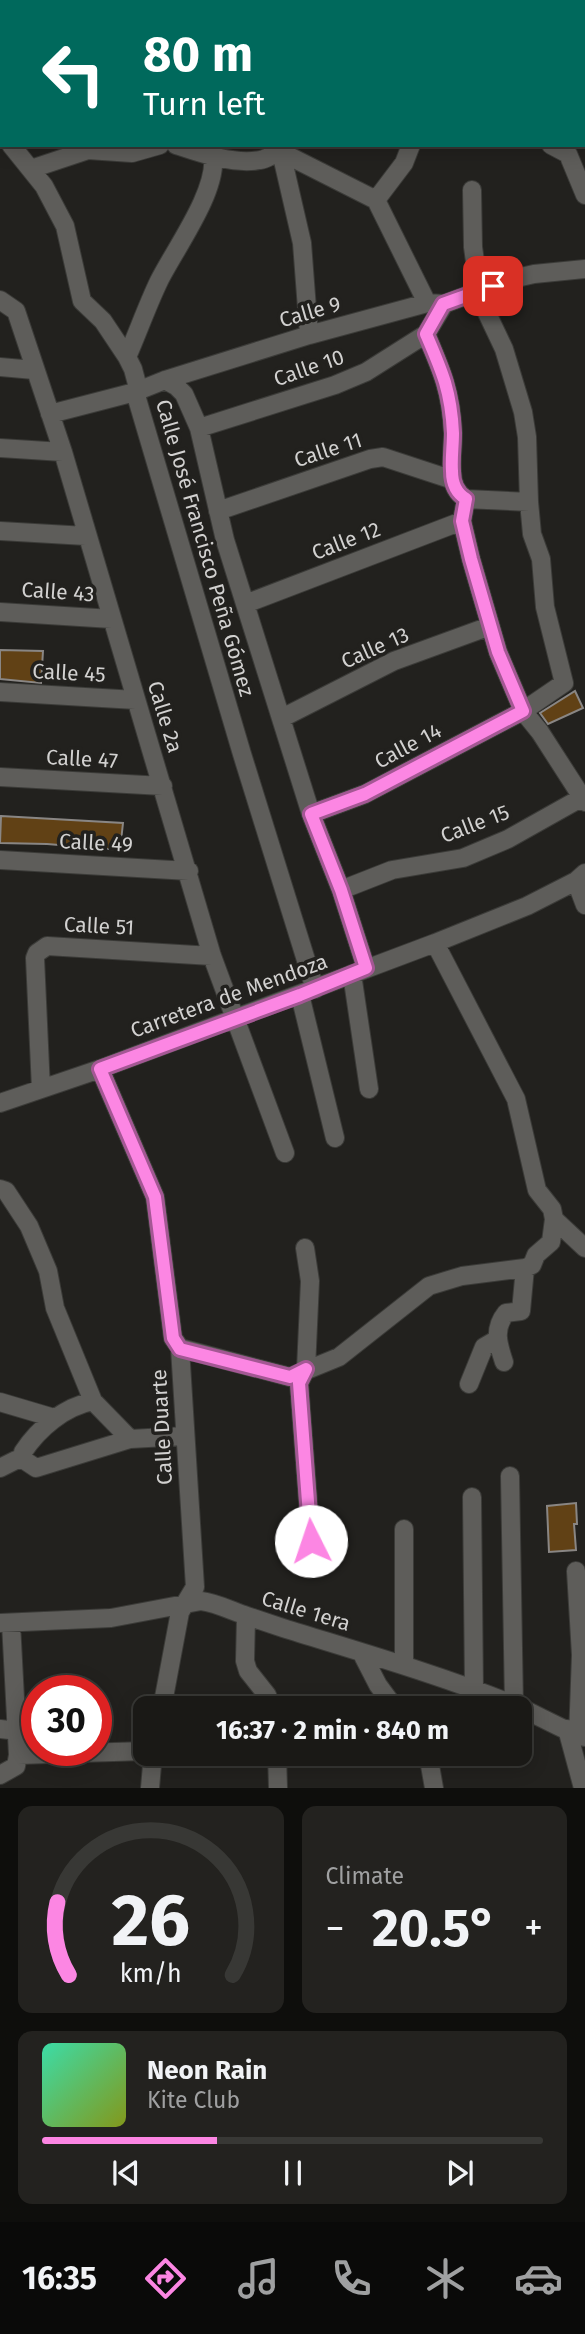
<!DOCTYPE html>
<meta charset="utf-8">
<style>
:root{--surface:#1a1916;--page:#23221f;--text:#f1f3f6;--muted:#9fa0a1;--line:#383835;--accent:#fc86e3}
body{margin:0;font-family:"Fira Sans",sans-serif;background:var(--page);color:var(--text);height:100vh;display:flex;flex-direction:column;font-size:26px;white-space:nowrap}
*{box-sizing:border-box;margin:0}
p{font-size:23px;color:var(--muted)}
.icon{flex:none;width:38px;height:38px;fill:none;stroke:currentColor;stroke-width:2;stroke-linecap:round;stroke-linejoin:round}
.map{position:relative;height:1788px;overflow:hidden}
.panel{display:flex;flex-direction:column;gap:18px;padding:18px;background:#0e0e0c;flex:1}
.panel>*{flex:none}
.banner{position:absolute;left:0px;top:0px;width:586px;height:147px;box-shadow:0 4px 18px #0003,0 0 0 2px var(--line);background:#00695c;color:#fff;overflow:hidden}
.speed{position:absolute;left:21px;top:1675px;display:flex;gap:14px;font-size:35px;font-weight:700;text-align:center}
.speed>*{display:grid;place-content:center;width:91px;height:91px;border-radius:50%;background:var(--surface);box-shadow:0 4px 18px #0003,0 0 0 2px var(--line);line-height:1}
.speed .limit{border:10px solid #d22;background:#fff;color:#111}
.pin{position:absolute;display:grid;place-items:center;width:60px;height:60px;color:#fff;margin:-30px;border-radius:14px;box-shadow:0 4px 10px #0006}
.me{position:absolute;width:77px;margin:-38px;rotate:356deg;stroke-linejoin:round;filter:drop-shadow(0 0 5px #0008)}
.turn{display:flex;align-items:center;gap:24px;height:147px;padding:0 28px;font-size:32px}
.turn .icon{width:91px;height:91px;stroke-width:2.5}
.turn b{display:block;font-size:49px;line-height:60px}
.big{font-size:52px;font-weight:700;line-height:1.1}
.panel .card{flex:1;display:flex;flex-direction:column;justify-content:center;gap:10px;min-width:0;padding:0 24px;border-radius:14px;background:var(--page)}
.panel .dial{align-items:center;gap:0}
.dial svg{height:182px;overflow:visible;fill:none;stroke:var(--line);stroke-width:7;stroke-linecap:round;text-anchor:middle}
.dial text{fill:var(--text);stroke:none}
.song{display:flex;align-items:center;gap:21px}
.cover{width:84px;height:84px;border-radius:10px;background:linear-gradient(135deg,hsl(160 70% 55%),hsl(70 70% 35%))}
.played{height:7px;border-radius:4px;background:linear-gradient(90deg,var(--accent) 35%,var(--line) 35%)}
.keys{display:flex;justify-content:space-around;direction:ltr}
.heat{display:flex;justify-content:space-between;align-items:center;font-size:38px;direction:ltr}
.panel .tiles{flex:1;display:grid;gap:18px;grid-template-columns:1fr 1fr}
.card:last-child{grid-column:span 2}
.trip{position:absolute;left:133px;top:1696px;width:399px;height:70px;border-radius:14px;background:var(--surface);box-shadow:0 4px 18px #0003,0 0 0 2px var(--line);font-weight:700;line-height:70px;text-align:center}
.tab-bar{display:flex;height:112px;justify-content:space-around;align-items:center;background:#0a0a09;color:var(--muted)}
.tab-bar .icon{width:49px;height:49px}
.tab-bar .selected{color:var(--accent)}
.tab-bar b{font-size:32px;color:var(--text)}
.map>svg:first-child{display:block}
.building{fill:#614115;stroke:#898684;stroke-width:2}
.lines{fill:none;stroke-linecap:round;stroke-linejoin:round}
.minor-casing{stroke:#3b3b38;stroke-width:20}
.minor{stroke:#5e5d5a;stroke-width:18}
.route-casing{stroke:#a45794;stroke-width:18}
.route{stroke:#fc86e3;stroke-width:12}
.labels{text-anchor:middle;stroke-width:7;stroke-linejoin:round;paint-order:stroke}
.street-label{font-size:21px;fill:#d2d1d0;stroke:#22211e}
</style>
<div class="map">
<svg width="585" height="1788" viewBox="0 0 585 1788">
<rect width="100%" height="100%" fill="#22211e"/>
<!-- building -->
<path class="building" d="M0 650 43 651 41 683 0 679Z
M575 691 583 708 548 724 540 713Z
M1 816 123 823 120 850 47 844 0 843Z
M576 1503 577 1524H574L576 1550 549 1552 547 1506Z"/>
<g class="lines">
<defs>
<path id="minor" d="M145 0 146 2
M446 0 448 2
M102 2 109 0
M258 2 259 0
M403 2 406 0
M0 31H2
M0 132 2 134
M11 145 44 186 65 226 82 301 103 321 127 357 133 369 137 384 135 392 242 754 315 989
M176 145C200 153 234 165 260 160 268 159 273 153 281 152L376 200 427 303
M276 145 281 152 302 243 309 335
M551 145 568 154 585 195
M31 169 88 150 132 153 160 145
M472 190 473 247 479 291
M376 200 404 163 411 145
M0 300 16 311 63 452 212 956 285 1153
M444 304 426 334C442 371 451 392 453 433 453 446 451 459 452 471 452 483 456 493 466 499L462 521 471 559 498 652 523 711 540 732 585 802
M127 357C138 332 147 306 159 281 175 249 217 192 213 157
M0 367 34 370
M165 380 176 386 184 394 199 428 225 540 311 814 341 890 366 968
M50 414 135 392 165 380 309 335 427 303 444 304 508 280 534 274 585 269
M199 428 335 385 366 372 426 334
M0 448 63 452
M466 499 529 502
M218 511 370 459 383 457 453 480
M0 531 86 536
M245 604 462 521
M0 612 112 619
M0 692 136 700
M282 718 394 661 490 626
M0 777 163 786
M311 814 365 794 523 711 564 683 545 607 541 559 532 534 529 502 527 437 523 412 504 349 477 292
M0 860 189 871
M576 881 585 905
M341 890 392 870 463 858 508 839 581 798
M435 943 516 1099 537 1190 552 1209 554 1219 585 1248
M352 974 369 1089
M300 995 335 1138
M100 1069 155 1197 173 1338 180 1348 195 1587 180 1612 162 1708
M41 1089 35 958 37 953 47 946 212 956
M0 1103 100 1069 435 943 527 906 576 881 585 873
M0 1189 6 1191 29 1226 48 1271 55 1308 93 1401 130 1439
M305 1248 310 1281 306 1369 299 1383 311 1541
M180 1348 290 1377 339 1357 429 1286 462 1276 525 1268 532 1265 536 1255 551 1242 554 1219
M504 1362C498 1344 493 1329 506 1313L521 1311 525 1268
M469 1384 484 1347 496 1340
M93 1401C64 1407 39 1428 23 1452L24 1460 36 1468 130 1439 185 1436
M0 1402 54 1418
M0 1468 16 1460H24
M510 1476 514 1705
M472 1497 474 1690
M404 1529V1665
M576 1571 581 1655 578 1737
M246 1616 245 1661 248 1671 267 1695 272 1708
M0 1623 111 1618 201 1601C217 1603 232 1611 247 1616 259 1620 271 1624 283 1628 360 1652 437 1674 512 1704 526 1709 576 1737 585 1737
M11 1623 18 1755
M361 1652 378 1685 395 1708
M0 1729 18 1731
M567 1729 583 1788
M277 1754 278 1788
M428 1754 434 1788
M0 1775 16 1766 18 1755 145 1751
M150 1788 153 1754"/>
</defs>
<!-- minor casing -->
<use href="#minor" class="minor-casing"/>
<!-- minor -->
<use href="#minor" class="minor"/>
</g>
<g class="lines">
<defs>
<path id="route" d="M311 1541 299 1383 306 1369 290 1377 180 1349 173 1338 155 1197 100 1069 300 995 366 968 341 890 311 814 365 794 523 711 498 652 471 559 462 521 466 499C456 493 452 483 452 471 451 459 453 446 453 433 451 391 442 371 426 334L443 304 493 286"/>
</defs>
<!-- route casing -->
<use href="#route" class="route-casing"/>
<!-- route -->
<use href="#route" class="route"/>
</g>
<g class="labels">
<!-- street labels -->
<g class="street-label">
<text transform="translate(310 312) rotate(-16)" y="7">Calle 9</text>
<text transform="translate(309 368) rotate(-19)" y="7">Calle 10</text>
<text transform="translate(328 450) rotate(-18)" y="7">Calle 11</text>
<text transform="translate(346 541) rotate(-21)" y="7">Calle 12</text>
<text transform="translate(205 548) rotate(74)" y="7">Calle José Francisco Peña Gómez</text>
<text transform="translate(58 592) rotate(4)" y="7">Calle 43</text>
<text transform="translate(375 648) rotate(-24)" y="7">Calle 13</text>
<text transform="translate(69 673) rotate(3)" y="7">Calle 45</text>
<text transform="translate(165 717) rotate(73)" y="7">Calle 2a</text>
<text transform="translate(408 746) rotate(-28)" y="7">Calle 14</text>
<text transform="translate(82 759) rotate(3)" y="7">Calle 47</text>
<text transform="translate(475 824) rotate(-21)" y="7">Calle 15</text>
<text transform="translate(96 843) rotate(3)" y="7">Calle 49</text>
<text transform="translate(99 926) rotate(3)" y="7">Calle 51</text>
<text transform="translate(229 996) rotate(-20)" y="7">Carretera de Mendoza</text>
<text transform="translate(162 1427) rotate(-93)" y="7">Calle Duarte</text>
<text transform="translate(306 1611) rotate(17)" y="7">Calle 1era</text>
</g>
</g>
</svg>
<div class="speed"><div class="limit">30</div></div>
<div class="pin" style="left:493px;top:286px;background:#d93025"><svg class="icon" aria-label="arrive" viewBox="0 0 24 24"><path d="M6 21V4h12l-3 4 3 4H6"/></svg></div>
<svg class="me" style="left:311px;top:1541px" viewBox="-20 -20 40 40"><circle r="19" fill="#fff"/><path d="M0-13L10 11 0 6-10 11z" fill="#fc86e3"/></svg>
<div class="trip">16:37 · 2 min · 840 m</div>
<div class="banner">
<div class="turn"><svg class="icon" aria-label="left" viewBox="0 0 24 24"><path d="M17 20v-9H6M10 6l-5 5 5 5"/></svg><div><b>80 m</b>Turn left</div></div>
</div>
</div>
<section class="panel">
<div class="tiles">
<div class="card dial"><svg viewBox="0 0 100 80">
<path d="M14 69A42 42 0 1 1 86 69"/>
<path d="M14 69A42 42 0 0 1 9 37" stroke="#fc86e3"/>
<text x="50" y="56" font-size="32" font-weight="700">26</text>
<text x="50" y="72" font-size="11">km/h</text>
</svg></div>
<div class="card"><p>Climate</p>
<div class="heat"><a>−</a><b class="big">20.5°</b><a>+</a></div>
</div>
<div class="card">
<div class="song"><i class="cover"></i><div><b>Neon Rain</b><p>Kite Club</p></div></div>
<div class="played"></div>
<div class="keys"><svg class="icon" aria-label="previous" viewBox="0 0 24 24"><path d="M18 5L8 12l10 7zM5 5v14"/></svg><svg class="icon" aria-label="pause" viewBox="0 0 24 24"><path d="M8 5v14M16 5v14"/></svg><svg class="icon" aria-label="next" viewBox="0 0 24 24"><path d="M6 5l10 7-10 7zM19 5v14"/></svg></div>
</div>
</div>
</section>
<nav class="tab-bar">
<b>16:35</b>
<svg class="icon selected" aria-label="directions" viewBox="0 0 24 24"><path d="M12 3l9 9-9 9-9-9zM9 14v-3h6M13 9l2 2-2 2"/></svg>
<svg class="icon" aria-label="music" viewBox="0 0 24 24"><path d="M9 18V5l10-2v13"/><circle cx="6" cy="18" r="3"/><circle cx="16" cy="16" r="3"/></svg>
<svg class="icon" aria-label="phone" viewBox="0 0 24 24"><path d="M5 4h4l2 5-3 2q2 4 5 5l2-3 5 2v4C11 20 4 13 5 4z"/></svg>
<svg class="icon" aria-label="climate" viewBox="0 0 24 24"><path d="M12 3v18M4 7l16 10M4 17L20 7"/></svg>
<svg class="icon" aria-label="car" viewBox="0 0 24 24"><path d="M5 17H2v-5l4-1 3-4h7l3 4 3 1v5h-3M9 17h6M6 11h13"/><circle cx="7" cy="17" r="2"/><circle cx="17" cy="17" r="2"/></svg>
</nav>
